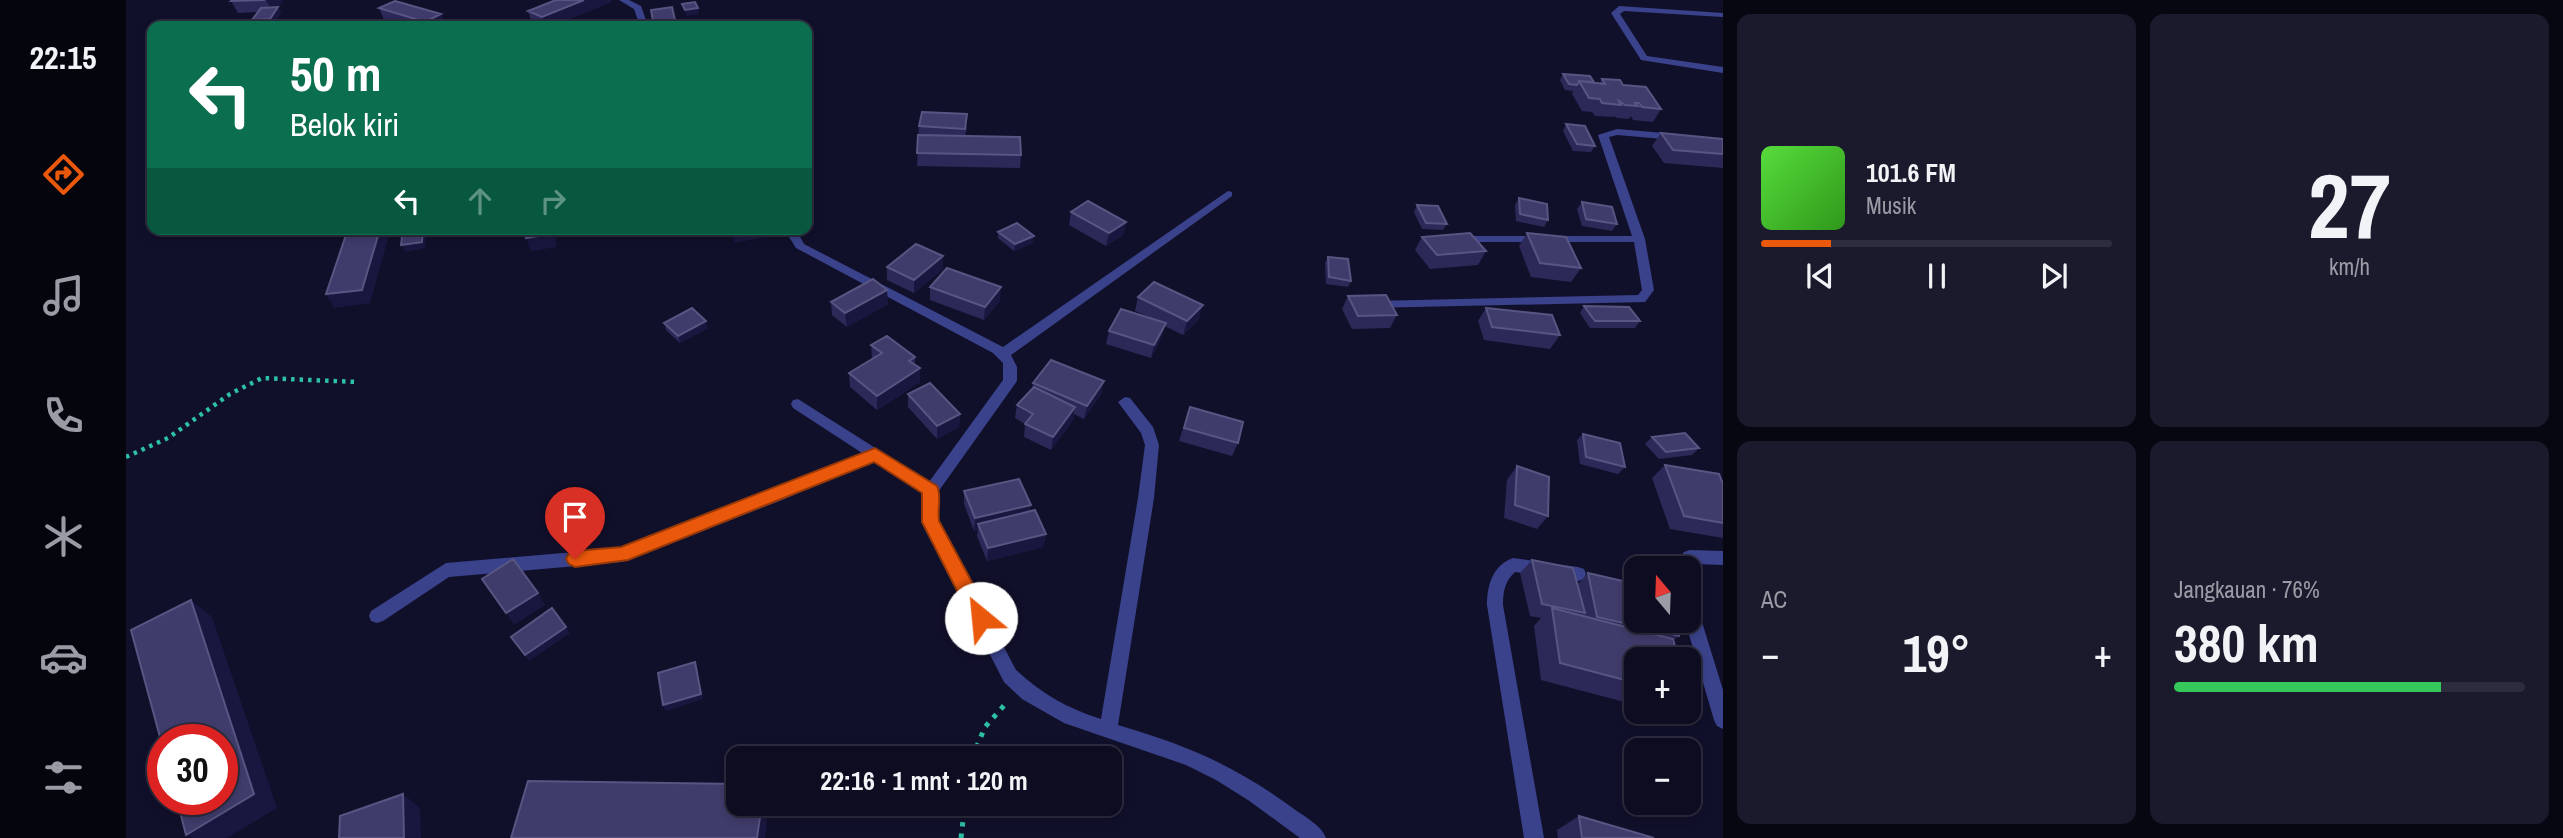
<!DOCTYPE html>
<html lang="id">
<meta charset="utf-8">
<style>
:root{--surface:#0d0c20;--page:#1b1a2d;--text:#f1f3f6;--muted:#9a9ba5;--line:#2d2c3e;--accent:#ea580c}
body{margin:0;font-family:"Archivo Narrow",sans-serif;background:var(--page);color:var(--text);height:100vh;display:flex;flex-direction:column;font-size:26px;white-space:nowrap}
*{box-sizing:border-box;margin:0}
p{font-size:23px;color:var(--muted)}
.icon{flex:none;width:38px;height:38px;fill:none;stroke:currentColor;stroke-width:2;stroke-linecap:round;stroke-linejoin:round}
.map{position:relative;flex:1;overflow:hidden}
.sheet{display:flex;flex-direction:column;gap:14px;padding:14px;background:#070712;width:840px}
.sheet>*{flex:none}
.hud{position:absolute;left:21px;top:21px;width:665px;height:214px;border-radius:14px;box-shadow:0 4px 10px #0003,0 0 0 2px var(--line);background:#0b6e4f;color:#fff;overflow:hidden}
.needle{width:46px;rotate:341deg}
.fabs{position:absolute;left:1498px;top:556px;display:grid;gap:14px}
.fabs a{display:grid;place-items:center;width:77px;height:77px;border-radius:14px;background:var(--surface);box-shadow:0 4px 10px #0003,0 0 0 2px var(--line);font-size:35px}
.speed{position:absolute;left:21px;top:724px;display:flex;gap:14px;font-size:35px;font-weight:700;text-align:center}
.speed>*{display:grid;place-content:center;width:91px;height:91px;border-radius:50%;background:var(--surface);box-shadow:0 4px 10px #0003,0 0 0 2px var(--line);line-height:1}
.speed .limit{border:10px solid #d22;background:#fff;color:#111}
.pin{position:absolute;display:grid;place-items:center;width:60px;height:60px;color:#fff;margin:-72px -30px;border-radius:50% 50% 50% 0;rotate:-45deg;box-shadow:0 0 7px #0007}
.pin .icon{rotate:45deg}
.me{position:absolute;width:77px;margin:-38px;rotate:332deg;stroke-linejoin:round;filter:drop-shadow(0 0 5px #0008)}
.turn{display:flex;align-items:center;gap:24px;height:147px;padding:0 28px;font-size:32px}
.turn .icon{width:91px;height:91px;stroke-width:2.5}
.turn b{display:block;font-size:49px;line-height:60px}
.lanes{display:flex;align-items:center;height:66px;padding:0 28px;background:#0003;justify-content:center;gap:35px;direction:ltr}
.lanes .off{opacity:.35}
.big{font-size:52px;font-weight:700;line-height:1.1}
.sheet .tile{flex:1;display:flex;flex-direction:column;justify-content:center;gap:10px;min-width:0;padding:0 24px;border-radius:14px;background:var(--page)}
.sheet .dial{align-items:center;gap:0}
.dial b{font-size:91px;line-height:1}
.song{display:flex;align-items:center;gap:21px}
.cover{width:84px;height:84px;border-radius:10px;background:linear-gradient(135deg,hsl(110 70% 55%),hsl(110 70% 35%))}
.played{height:7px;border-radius:4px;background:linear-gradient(90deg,var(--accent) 20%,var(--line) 20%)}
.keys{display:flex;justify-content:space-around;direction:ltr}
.heat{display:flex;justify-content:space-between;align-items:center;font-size:38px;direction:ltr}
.charge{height:10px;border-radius:5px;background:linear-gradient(90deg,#34c759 76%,var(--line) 0)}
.sheet .tiles{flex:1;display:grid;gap:14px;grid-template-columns:repeat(2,1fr)}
.trip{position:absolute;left:600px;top:746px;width:396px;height:70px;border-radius:14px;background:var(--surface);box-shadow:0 4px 10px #0003,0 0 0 2px var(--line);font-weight:700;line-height:70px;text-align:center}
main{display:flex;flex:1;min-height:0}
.tabs{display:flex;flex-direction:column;width:126px;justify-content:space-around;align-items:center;background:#05050d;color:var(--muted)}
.tabs .icon{width:49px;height:49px}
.tabs .current{color:var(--accent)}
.tabs b{font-size:32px;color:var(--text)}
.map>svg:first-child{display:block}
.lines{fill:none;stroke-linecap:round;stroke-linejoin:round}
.path-far1{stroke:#2dc1a4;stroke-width:4.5;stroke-dasharray:3.5 5;stroke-linecap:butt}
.path{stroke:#2dc1a4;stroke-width:5;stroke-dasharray:4.5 7;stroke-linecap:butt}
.street{fill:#3a428b;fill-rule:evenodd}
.wall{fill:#2c2959}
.shaded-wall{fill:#19173f}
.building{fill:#3f3c6b;stroke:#575582;stroke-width:2}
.route{fill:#ea580c;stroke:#983908;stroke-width:2}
</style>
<main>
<nav class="tabs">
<b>22:15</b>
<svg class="icon current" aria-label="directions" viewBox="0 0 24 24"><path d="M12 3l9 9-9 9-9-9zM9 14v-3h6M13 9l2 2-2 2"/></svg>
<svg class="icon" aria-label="music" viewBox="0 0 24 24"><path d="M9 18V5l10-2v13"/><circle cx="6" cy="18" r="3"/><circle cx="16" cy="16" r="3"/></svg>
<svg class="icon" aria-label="phone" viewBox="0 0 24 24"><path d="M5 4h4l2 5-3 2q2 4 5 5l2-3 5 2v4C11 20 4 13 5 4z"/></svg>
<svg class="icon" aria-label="climate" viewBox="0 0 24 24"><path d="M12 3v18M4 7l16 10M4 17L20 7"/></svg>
<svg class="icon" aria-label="car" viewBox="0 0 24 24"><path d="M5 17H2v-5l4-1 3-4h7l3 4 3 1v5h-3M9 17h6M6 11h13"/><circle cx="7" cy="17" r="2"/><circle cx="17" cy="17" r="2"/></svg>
<svg class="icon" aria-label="filters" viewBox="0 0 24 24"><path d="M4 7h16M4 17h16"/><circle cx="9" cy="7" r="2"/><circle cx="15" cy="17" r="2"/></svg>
</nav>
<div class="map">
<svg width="1597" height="838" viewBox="0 0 1597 838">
<rect width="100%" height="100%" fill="#11102b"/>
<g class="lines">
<!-- path-far1 -->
<path class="path-far1" d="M0 457 42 438 104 394 136 378 232 382"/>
<!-- path -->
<path class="path" d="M846 758 859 727 882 701
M835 838 839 803"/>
<!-- street -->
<path class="street" d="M493 0H503L515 6 522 26H514L508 9Z
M1493 6 1597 13V17L1498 11 1494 14 1521 56 1597 67V73L1515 60 1485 13Z
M1491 129 1550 134 1555 137 1550 140 1491 135 1483 137 1519 239 1528 290 1519 302 1244 308 1242 305 1248 301 1512 295 1516 290 1508 242H1329L1323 239 1329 236H1506L1472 135Z
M1102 191 1106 192V196L885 355 891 367V381L812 492V522L890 670C915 693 942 709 975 719L1012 498 1019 445 1015 433 992 402 999 397 1004 398 1027 427 1033 445 1028 498 992 725C1063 746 1108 765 1168 809 1179 817 1195 825 1200 838H1174L1122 800 1090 780 1060 765 938 723 896 699 878 682 796 522 797 494 748 461 656 500 496 562 323 577 257 621 251 623 245 621 243 616 245 611 320 563 495 548 646 492 736 453 667 408 665 404 667 400 672 399 803 482 877 380V363L867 353 670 248 658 229H670L678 244 877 347Z
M1564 550 1597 551V565L1568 564 1563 570 1546 569 1558 552Z
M1387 558 1452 567 1458 569 1460 574 1458 579 1452 581 1389 572C1379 581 1377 591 1377 605L1418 838H1398L1361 605C1361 585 1367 565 1387 558Z
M1563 599 1569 601 1571 606 1597 690V729L1591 726 1588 720 1559 621H1563Z"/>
</g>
<!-- wall -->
<path class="wall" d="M106 0H155L156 2 151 7 155 13 147 25 130 26 126 20 132 12 112 13 105 1Z
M430 0H484L485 2 426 26H413L406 23 402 11Z
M253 8 315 14 320 26H279L258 20Z
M1437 74 1468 82 1474 83 1476 79 1497 85 1535 109 1527 122 1507 120 1505 116 1503 119 1491 118 1488 116 1487 117 1469 116 1466 112 1456 111 1446 94 1447 91 1439 90 1434 80Z
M1440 124 1469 146 1465 152 1447 151 1437 131Z
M793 126 841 127 839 136 895 155 894 168 791 166Z
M1535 133 1597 139V168L1538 163 1526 146Z
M1393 198 1422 220 1418 227 1390 221 1389 205Z
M1456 202 1491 224 1486 231 1456 226 1451 209Z
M1291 205 1321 224 1317 230 1296 229 1288 212Z
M945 212 1000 222 997 235 980 246 943 225Z
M872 232 907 243 888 251 872 238Z
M1401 233 1455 268 1445 282 1405 277 1393 246Z
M1296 237 1360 251 1352 265 1304 269 1289 250Z
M817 256V269L788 293 761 280V267Z
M1202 257 1225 281 1222 287 1200 284 1199 263Z
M804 287 874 301 858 320 804 300Z
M1222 296 1271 315 1264 328 1226 329 1216 309Z
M1012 297 1073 319 1057 335 1039 326 1036 336 1025 358 980 344 983 331 1023 317 1009 311Z
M705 302 762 304 721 327 706 315Z
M1458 306 1514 321 1509 328H1464L1454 313Z
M1360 308 1434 335 1424 349 1358 340 1352 321Z
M538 323 582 328 554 343 540 330Z
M745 345 789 357V365L794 368V382L751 410 724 387 723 373 746 359Z
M978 381 975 394 958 419 948 414 947 420 925 450 898 437 899 424 889 418 891 405 906 390 907 383Z
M782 394 834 414 833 427 811 439 782 407Z
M1064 407 1112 443 1106 456 1053 441Z
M1457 434 1499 467 1492 474 1454 464 1451 440Z
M1526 437 1573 448 1566 455 1533 459 1519 444Z
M1539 465 1597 484V538L1544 529 1526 478Z
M1391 466 1422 516 1411 529 1378 518 1381 480Z
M838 491 904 511 920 534 917 547 861 561 851 536 852 530 848 531 838 504Z
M1406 560 1452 584 1462 573 1553 636 1548 640 1510 660V705L1415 680 1408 626 1415 618 1404 616 1394 573Z
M1453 816 1528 838H1432L1431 830Z"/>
<!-- shaded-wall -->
<path class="shaded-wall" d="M140 0H155L156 2 146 12Z
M458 0H484L485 2 426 26H419L416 17Z
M152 7 155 13 147 25 144 19Z
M572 8 573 14 560 16 559 10Z
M315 14 320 26H301L299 22Z
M1000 222 997 235 980 246 983 233Z
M254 229H263L264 231 244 303 208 308 200 294Z
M297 229H301L299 248 279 252 275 245Z
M425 229H430V247L405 251 400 238Z
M447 229H472L449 233Z
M640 230 641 237 608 243 607 236Z
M908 236 907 243 888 251 889 244Z
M817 256V269L788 293V280Z
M875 287 874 301 858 320 859 307Z
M761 290 762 304 721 327 719 313Z
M1077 305 1073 319 1057 335 1061 321Z
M580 321 582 328 554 343 552 336Z
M1040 323 1036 336 1025 358 1028 345Z
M794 368V382L751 410V396Z
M978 381 975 394 958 419 961 406Z
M949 407 947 420 925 450 927 437Z
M834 414 833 427 811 439V426Z
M905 505 903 518 852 524V530L848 531 849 518Z
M920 534 917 547 861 561 862 548Z
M412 593 419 605 388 625 380 613Z
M65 600 86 617 151 808 101 838H67L60 835Z
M440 627 444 633 403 661 399 655Z
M569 662 571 668 577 699 540 711 537 705Z
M277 794 294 808 295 838H278Z
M636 803H643L639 838H631Z"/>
<!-- building -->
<path class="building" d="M106 0H139L105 1Z
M430 0H458L416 17 402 11Z
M269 1 315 14 299 22 253 8Z
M569 2 572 8 559 10 556 4Z
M152 7 144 19 126 20 135 8Z
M546 7 550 24 528 26 525 10Z
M571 20 573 26H552L551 23Z
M1437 74 1464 76 1468 82 1453 81 1451 85 1443 84Z
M1476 79 1494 80 1497 85 1520 87 1535 109 1516 107 1513 103H1509L1512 106 1499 105 1493 101 1495 105 1476 103 1474 99 1463 98 1453 81 1479 84Z
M796 112 841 114 839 129 793 126Z
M1440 124 1459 126 1469 146 1451 144Z
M1535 133 1597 139V154L1547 150Z
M792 135 894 137 895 155 791 153Z
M1393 198 1421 204 1422 220 1394 214Z
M962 201 1000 222 983 233 945 212Z
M1456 202 1486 207 1491 224 1460 219Z
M1291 205 1312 206 1321 224 1300 223Z
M891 223 908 236 889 244 872 232Z
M222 229H254L236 290 200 294Z
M277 229H297L296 242 275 245Z
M400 229H425V234L400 238Z
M605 229H640V230L607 236Z
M1344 233 1360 251 1311 255 1296 237Z
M1401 233 1440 237 1455 268 1414 263Z
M790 244 817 256 788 280 761 267Z
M1202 257 1222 259 1225 281 1203 277Z
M821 268 875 287 859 307 804 287Z
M747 279 761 290 719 313 705 302Z
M1028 282 1077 305 1061 321 1012 297Z
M1260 295 1271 315 1232 316 1222 296Z
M1458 306 1503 307 1514 321H1469Z
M566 308 580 321 552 336 538 323Z
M1360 308 1426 315 1434 335 1366 327Z
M995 309 1040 323 1028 345 983 331Z
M761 336 789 357 783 361 794 368 751 396 723 373 756 353 745 345Z
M925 360 978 381 961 406 907 383Z
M804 383 834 414 811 426 782 394Z
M908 387 949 407 927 437 899 424 907 414 891 405Z
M1064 407 1117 422 1112 443 1058 428Z
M1559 433 1573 448 1540 452 1526 437Z
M1457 434 1494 443 1499 467 1460 457Z
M1539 465 1593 474 1597 484V523L1558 516Z
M1391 466 1423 477 1422 516 1389 505Z
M893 479 905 505 849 518 838 491Z
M909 510 920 534 862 548 852 524Z
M387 559 412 593 380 613 356 579Z
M1406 560 1447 568 1459 613 1416 604Z
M1462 573 1510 584V621H1549L1553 636 1471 617Z
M65 600 128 794 60 835 51 800H96V740H37V748L5 630Z
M426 608 440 627 399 655 385 637Z
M1426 608 1547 639 1553 660H1510V683L1434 663Z
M569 662 575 694 537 705 532 673Z
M402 781 612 784V803H636L631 838H385Z
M277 794 278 838H213L214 816Z
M1453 816 1528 838H1456Z"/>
<!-- route -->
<path class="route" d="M749 448 811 486C816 495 811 510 813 521L862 612 864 618 862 624 855 627 848 624 796 522V493L748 462 502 560 449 567 443 564 440 559 443 553 449 551 495 547Z"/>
</svg>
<div class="fabs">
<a><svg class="needle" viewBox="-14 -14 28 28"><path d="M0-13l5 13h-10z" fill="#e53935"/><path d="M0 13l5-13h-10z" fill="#9a9ba5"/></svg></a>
<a>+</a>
<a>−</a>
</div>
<div class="speed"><div class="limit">30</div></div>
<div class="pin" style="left:449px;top:559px;background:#d93025"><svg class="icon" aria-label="arrive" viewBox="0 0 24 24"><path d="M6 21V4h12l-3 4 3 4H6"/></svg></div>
<svg class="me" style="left:855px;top:618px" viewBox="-20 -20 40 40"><circle r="19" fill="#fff"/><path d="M0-13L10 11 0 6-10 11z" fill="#ea580c"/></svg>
<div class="trip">22:16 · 1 mnt · 120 m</div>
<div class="hud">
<div class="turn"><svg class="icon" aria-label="left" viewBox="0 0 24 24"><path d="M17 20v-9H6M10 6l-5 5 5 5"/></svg><div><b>50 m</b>Belok kiri</div></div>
<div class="lanes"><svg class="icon" aria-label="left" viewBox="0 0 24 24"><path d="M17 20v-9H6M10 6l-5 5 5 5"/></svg><svg class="icon off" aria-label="ahead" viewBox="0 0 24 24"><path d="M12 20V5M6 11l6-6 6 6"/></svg><svg class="icon off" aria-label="right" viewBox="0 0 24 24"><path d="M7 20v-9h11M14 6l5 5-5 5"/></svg></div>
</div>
</div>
<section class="sheet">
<div class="tiles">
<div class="tile">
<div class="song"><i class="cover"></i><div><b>101.6 FM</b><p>Musik</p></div></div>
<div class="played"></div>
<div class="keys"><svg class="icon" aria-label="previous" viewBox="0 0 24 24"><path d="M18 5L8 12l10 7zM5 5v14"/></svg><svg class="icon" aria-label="pause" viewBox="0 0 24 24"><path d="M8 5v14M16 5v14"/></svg><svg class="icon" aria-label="next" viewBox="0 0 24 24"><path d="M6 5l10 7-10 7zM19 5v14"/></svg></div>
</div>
<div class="tile dial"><b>27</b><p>km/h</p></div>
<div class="tile"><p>AC</p>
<div class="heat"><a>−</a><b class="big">19°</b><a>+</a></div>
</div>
<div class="tile"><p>Jangkauan · 76%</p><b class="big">380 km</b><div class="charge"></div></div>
</div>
</section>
</main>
